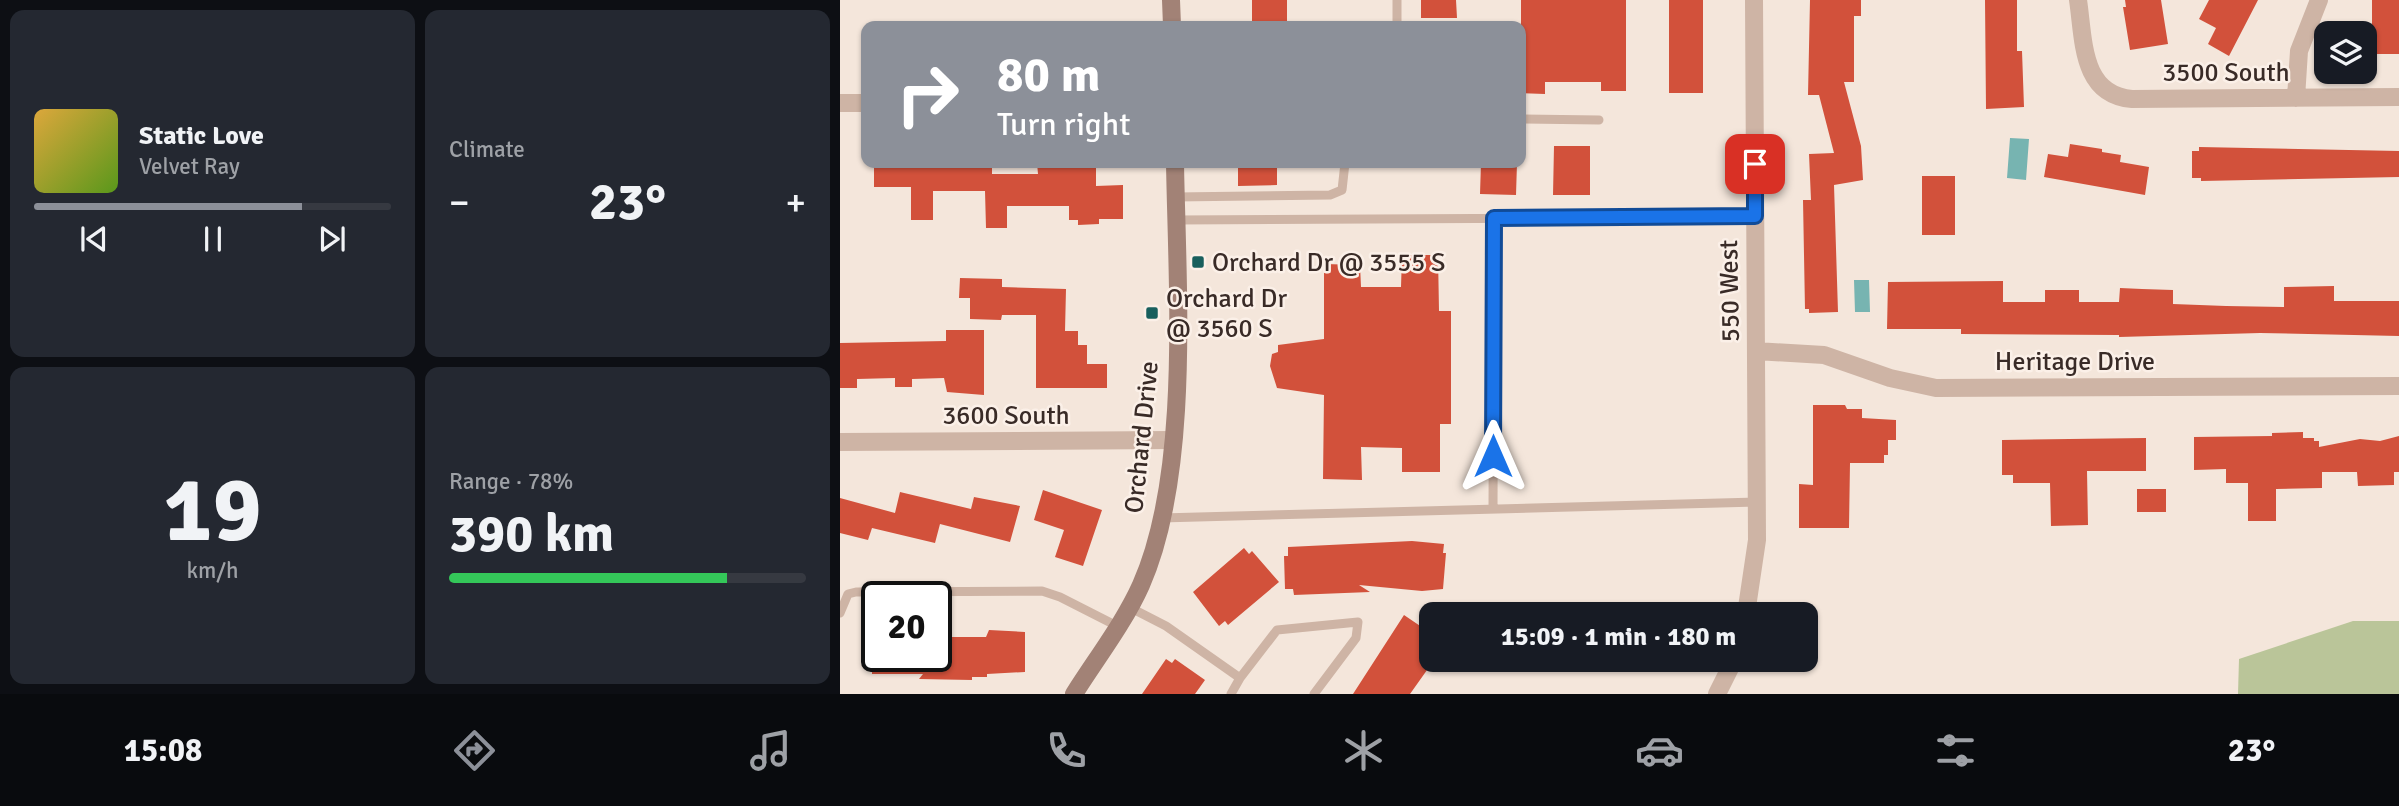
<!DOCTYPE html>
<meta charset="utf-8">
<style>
:root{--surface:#171b24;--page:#242831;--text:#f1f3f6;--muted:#9ea1a6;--line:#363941;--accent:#8c9099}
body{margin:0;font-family:Signika,sans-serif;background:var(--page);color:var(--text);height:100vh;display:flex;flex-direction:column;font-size:26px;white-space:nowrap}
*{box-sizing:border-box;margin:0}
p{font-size:23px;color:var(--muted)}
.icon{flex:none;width:38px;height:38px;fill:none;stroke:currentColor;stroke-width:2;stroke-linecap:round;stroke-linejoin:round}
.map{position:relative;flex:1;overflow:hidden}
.sheet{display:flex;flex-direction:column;gap:10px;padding:10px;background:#0d0f14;width:840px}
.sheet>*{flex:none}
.guide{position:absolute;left:21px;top:21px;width:665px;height:147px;border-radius:14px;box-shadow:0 2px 5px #0004;background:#8c9099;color:#fff;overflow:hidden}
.buttons{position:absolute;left:1474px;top:21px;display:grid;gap:14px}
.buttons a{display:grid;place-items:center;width:63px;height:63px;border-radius:14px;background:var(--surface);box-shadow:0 2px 5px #0004;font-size:35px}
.speed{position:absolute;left:21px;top:581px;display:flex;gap:14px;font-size:35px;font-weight:700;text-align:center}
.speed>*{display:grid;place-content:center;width:91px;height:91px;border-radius:50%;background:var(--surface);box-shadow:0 2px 5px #0004;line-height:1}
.speed .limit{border:4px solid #111;border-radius:10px;background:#fff;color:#111}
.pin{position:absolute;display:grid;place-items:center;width:60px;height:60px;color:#fff;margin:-30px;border-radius:14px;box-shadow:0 4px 10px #0006}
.me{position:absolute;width:77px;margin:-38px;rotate:0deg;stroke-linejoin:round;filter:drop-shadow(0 0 5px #0008)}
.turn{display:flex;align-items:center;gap:24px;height:147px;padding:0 21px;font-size:32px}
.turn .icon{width:91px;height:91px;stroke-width:2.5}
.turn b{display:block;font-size:49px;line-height:60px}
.big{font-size:52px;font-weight:700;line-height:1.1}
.sheet .card{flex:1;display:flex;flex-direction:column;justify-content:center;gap:10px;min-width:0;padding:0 24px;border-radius:14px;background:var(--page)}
.sheet .dial{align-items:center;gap:0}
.dial b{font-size:91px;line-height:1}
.song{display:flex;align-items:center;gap:21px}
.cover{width:84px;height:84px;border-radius:10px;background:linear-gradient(135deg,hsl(40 70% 55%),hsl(90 70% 35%))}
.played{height:7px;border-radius:4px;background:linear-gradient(90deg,var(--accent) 75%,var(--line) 75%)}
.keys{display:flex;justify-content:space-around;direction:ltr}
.heat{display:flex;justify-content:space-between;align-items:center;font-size:38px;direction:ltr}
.charge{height:10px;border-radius:5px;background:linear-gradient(90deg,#34c759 78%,var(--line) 0)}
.sheet .tiles{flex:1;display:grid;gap:10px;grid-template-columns:repeat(2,1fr)}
.trip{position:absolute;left:579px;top:602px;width:399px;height:70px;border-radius:14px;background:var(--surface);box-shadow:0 2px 5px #0004;font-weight:700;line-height:70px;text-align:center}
.tab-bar{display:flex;height:112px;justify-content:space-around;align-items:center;background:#090b0e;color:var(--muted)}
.tab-bar .icon{width:49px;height:49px}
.tab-bar .active{color:var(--accent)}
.tab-bar b{font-size:32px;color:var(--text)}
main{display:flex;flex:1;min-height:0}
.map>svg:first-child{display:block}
.green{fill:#bac599}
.water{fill:#77b4b1}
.building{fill:#d2513b}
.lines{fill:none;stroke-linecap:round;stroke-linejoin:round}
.lane{stroke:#ceb4a5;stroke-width:9}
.street{stroke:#ceb4a5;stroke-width:18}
.secondary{stroke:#a28276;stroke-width:18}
.route-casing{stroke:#114b97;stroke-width:18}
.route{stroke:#1a73e8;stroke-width:12}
.poi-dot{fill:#185f5d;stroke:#fbf0e8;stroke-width:2.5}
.labels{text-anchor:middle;stroke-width:5;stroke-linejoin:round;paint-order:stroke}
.street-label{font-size:26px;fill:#392b27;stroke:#fbf0e8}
.poi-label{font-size:26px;fill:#392b27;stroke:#fbf0e8;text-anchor:start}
</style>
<main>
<section class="sheet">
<div class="tiles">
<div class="card">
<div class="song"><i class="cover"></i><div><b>Static Love</b><p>Velvet Ray</p></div></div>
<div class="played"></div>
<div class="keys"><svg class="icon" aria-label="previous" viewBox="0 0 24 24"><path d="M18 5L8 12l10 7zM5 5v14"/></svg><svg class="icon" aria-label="pause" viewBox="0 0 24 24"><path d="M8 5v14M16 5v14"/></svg><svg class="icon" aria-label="next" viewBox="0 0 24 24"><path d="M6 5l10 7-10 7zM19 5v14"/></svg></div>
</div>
<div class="card"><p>Climate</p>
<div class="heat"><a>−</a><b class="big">23°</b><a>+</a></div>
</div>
<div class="card dial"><b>19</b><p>km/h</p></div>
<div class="card"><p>Range · 78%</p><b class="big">390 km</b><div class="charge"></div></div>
</div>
</section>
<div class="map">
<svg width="1559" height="694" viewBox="0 0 1559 694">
<rect width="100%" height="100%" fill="#f4e6db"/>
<!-- green -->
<path class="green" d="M1513 621H1559V694H1398L1399 659Z"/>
<!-- water -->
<path class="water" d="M1170 138 1189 139 1186 180 1167 178Z
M1014 280H1029L1030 312H1015Z"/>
<!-- building -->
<path class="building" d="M412 0H447V26H412Z
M581 0H616L617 18H581Z
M681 0H786V91H761V82H705V94L681 93Z
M829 0H863V93H829Z
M970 0H1021V16H1014V82H1004L1021 146 1023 180 994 185 998 312 969 313V309H965L963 200H971L969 154 994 153 979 95H968Z
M1145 0H1177V51H1182L1184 107 1146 109Z
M1285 0H1321L1328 44 1290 50 1283 7H1286Z
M1369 0H1418L1389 56 1368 44 1376 28 1359 19Z
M1532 0H1559V54H1532Z
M1230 144 1262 149V152L1281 155 1280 162 1309 167 1305 195 1204 177 1208 154 1228 157Z
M714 146H750V195H713Z
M1359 147 1559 151V177L1361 181V178H1352V151H1359Z
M34 163H152V174H198L197 163H256V186L283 185V219H259V224L238 225V220H229V206H167V228H146L145 191H93V220H71V187H34Z
M398 163H437V185L398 186Z
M641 163H677L676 195 640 194Z
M1082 176H1115V235H1082Z
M562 255H598L599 311H611V424H600V472H562V448L521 447 522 480 483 479 484 395 437 388 430 366 432 354 438 352V345L484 339V264L520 265 521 287H561Z
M120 278 162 279V287L226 289 225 331H238V345H247V364H267V388H196V315H162L161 320 130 319V298H119Z
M1163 281V302H1205V290H1239V302H1279L1280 288 1302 289 1333 290V304L1386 306 1444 307V287L1494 286V301H1559V336L1420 333 1279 337V335L1121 334V329H1047L1048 282Z
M106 330H144V395L107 392 104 378 72 379V387H55V378L17 379V388H0V343L106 341Z
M973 405H1005L1007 409H1022V418L1056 420V440H1048V455H1044V463H1010L1009 528H959V484L973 485Z
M1463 432V438H1474V441H1479V447L1520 439 1540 441 1559 436V472H1554V485L1518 486 1517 472H1482V488L1436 489V521H1408V483H1386V469L1354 470V437L1432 436V433Z
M1306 438V471H1247L1248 525 1211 526 1210 483H1173V475H1162V440Z
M1297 489H1326V512H1297Z
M203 490 262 510 243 566 215 557 224 530 194 520Z
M60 492 131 509 134 497 180 506 170 542 100 524 95 543 32 528 28 540 0 533V498L55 513Z
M572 541 604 544 603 553H606L603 589 582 591 519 585 530 592 454 595 453 589H445L444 556H448V547Z
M404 548 409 554 412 551 439 582 388 625 385 621 379 626 353 592Z
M564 615 592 634V663L570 694H513Z
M149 630 185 632V672L147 674V677H132V680L79 679 83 674H32V656H96V637H146Z
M326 659 332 663 335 659 365 680 355 694H302Z"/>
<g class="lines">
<!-- lane -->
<path class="lane" d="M557 26V0
M681 119 759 120
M335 197 490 195 502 190 505 163
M336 220 915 217
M653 509 654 218
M321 518 917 502
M289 607 326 626 400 678 391 694
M0 613 8 594 16 592 202 591 220 597 277 626
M400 678 437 630 518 622 516 638 474 694"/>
<!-- street -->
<path class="street" d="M1238 0C1244 40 1241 95 1292 99L1559 97
M1456 98 1459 51 1479 0
M0 103H26
M916 351 984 355 1050 378 1096 388 1559 386
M0 442 333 440
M906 614 917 540 914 0
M877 694 894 660"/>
<!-- secondary -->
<path class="secondary" d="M331 0 332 26
M234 694C256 659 284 623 301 585 351 472 337 286 335 163"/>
</g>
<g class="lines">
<defs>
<path id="route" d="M653 456 654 218 915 216V164"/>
</defs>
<!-- route casing -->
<use href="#route" class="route-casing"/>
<!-- route -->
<use href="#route" class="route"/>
</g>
<!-- markers -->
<g class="poi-dot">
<rect x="351" y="255" width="14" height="14" rx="3.5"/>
<rect x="305" y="306" width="14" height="14" rx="3.5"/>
</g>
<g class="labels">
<!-- street labels -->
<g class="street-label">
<text x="1386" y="81">3500 South</text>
<text transform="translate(889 291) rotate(-91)" y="9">550 West</text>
<text x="1235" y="370">Heritage Drive</text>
<text x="166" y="424">3600 South</text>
<text transform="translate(301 437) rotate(-84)" y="9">Orchard Drive</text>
</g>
<!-- poi labels -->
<g class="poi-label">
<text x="372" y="271">Orchard Dr @ 3555 S</text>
<text x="326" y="307">Orchard Dr<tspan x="326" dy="30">@ 3560 S</tspan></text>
</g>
</g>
</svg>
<div class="buttons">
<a><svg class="icon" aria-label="layers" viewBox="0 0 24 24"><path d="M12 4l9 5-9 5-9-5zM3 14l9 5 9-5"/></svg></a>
</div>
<div class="speed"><div class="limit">20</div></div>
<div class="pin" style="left:915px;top:164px;background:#d93025"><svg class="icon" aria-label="arrive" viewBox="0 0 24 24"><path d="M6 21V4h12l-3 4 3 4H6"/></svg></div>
<svg class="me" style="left:653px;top:456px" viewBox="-20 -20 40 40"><path d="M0-17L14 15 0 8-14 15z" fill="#1a73e8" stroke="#fff" stroke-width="4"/></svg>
<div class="trip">15:09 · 1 min · 180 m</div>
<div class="guide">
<div class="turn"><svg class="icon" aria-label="right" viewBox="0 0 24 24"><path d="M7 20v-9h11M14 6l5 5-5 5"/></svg><div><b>80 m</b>Turn right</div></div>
</div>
</div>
</main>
<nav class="tab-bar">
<b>15:08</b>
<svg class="icon active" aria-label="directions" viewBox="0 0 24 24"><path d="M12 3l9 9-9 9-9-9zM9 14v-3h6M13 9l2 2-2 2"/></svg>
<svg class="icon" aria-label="music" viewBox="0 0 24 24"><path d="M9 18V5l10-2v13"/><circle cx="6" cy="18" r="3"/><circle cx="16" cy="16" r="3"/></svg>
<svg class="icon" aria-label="phone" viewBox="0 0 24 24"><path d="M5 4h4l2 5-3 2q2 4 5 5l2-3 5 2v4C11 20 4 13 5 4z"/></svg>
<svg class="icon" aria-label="climate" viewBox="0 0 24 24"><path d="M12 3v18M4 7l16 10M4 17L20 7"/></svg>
<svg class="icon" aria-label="car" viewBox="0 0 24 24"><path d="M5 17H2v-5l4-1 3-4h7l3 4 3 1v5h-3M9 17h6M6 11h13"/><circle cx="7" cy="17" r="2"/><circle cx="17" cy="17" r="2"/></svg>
<svg class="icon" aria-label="filters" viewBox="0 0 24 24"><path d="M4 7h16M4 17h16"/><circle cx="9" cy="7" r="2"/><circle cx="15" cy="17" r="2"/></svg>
<b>23°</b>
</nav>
